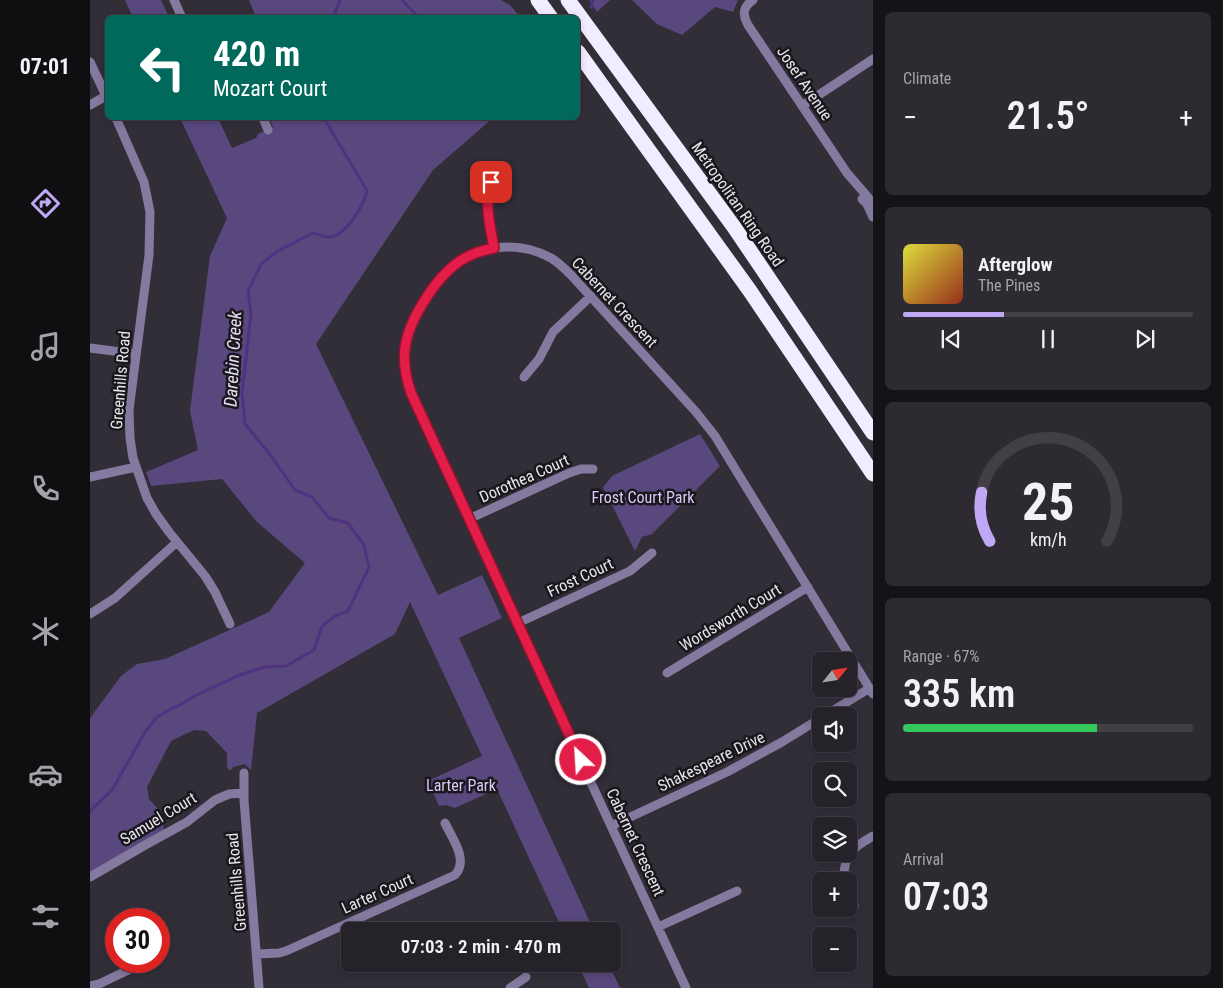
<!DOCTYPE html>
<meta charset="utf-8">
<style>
:root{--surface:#25222a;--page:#2d2a32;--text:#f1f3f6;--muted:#a3a4a8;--line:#423f47;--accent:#bfa9f4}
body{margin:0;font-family:"Roboto Condensed",sans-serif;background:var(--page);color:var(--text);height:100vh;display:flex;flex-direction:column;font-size:19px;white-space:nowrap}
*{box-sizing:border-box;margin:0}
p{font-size:16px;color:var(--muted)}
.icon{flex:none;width:28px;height:28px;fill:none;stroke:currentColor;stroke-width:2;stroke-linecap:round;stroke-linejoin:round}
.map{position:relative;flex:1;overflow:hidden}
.drawer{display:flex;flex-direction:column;gap:12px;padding:12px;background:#141317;width:350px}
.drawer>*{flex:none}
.hud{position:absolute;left:15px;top:15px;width:475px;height:105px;border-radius:8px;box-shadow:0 2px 8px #0003,0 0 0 1px var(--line);background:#00695c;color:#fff;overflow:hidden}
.needle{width:32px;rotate:60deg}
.tools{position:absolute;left:722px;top:652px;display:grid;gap:10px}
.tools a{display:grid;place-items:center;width:45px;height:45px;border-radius:8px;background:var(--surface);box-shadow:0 2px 8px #0003,0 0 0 1px var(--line);font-size:25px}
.speed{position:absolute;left:15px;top:908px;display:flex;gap:10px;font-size:25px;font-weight:700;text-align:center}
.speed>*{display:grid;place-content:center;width:65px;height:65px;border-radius:50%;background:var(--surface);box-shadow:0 2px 8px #0003,0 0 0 1px var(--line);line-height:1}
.speed .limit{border:8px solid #d22;background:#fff;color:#111}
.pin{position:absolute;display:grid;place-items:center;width:42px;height:42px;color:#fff;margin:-21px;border-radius:10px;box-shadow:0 2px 8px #0006}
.me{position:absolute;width:55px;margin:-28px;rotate:335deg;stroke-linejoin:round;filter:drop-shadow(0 0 4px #0008)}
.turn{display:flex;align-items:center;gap:18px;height:105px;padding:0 25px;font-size:22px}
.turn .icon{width:65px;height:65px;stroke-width:2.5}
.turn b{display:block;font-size:35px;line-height:42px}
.big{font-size:38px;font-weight:600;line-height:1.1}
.drawer .widget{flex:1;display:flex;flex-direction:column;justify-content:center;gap:8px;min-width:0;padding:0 18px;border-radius:8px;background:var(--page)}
.drawer .dial{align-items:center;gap:0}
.dial svg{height:130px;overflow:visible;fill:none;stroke:var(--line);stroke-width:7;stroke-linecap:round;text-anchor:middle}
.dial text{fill:var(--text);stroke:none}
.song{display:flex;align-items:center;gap:15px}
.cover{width:60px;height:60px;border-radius:8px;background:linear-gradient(135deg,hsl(60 70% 55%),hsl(10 70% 35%))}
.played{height:5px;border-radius:2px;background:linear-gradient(90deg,var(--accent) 35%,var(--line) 35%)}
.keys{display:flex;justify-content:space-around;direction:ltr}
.heat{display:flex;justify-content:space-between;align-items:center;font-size:28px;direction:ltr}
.charge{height:8px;border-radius:4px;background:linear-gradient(90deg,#34c759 67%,var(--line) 0)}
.trip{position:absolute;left:251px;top:922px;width:280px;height:50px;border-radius:8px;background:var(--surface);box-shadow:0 2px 8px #0003,0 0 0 1px var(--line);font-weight:600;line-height:50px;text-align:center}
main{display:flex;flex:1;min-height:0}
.tab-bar{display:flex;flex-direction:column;width:90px;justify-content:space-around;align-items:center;background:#0f0e11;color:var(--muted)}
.tab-bar .icon{width:35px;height:35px}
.tab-bar .selected{color:var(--accent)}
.tab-bar b{font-size:22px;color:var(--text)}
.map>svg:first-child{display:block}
.green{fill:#59487d}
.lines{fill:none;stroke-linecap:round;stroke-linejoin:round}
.stream{stroke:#4f3280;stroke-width:3}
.minor{stroke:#84799e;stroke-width:9}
.motorway{stroke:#f1ecff;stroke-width:15}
.route-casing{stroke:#92132f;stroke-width:12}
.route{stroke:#e11d48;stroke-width:9}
.labels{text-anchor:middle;stroke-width:5;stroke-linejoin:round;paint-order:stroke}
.street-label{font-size:16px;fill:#e7e6ec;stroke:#19171c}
.park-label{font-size:16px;fill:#d7cbf8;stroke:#19171c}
.water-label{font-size:18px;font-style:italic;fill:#e2dcf3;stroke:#19171c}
</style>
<main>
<nav class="tab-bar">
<b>07:01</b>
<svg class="icon selected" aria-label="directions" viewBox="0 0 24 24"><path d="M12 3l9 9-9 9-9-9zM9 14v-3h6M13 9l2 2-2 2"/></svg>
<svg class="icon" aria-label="music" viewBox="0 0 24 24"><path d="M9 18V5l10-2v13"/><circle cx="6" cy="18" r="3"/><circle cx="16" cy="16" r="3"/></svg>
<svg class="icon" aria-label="phone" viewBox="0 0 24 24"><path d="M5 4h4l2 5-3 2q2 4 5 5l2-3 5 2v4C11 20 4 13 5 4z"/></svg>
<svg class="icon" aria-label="climate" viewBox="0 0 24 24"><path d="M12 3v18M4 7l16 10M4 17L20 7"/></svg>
<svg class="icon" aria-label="car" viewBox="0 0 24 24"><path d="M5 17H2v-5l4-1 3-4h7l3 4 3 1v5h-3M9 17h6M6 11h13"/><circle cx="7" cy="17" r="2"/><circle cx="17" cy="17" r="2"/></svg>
<svg class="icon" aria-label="filters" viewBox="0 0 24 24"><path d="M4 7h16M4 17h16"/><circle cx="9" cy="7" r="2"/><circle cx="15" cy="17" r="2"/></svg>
</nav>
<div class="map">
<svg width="783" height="988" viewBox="0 0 783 988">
<rect width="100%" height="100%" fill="#312e38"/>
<!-- green -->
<path class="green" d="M35 0H71L79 17H43Z
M159 0H411L420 5 430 17H166Z
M499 0H520L507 12Z
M542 0H648L643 12 625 7 592 35 567 24Z
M90 118H128L142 148 166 138 168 134 183 127 179 118H403L343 170 226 344 348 595 392 575 412 618 369 638 504 931H473L407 789 365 808 356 805 349 806 338 781 392 756 320 602 305 634 167 713 161 770 155 764 143 767 140 771 137 767V753L116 731 104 730 81 741 57 787 59 799 71 812 74 830 0 873V718L31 676 47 664 75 659 179 612 215 563 167 522 132 479 61 486 56 472 108 450 100 411 120 256 137 218Z
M610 434 630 466 562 534 552 537 545 551 513 487 522 476Z
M488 964H519L530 988H499Z"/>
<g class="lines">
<!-- stream -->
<path class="stream" d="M312 0 329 18
M501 7 503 0
M243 18 250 0
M0 811 22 790 55 732 66 718 82 708 88 706 107 695 147 676 174 667 196 666 224 650 232 626 245 616 258 611 279 567 274 545 258 523 239 518 222 497 205 490 181 456 155 424 152 393 161 314 158 291 171 264 188 251 223 233C227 234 233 237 238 237 256 237 273 206 277 191L234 118"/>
<!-- minor -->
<path class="minor" d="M84 0 92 18
M663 0C653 7 652 14 658 25L757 173 783 203
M0 62 18 100
M0 105 16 96
M712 106 783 59
M26 118 54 182 60 212 59 255 39 410 40 438 43 458 57 498 66 514 79 532 115 576 125 592 140 624
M173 118 178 130
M401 182C394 204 400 225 404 248
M772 199 777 204 783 217
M0 348 46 354
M434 377 449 359 463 332 501 296
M0 477 46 467
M379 519 479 473 491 469H503
M0 614 25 598 87 542
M428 623 540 571 562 553
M577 673 718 587
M734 716 780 688
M154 773V800L169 988
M521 826 637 772 692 742 731 718
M0 877 57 844 97 822 125 800 139 794 154 793
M754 881C753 856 761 848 783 836
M759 896 764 906
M568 927 647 891
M167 954 189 953 196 951 365 875C379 860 362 838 355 823
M69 956 73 953
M0 986 9 984 57 961
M420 988 436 977
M596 988 379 519 317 381C311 351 319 327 335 302 341 292 347 282 355 273 382 245 427 239 461 258 468 262 475 269 481 275L606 412 625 436 783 694"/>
<!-- motorway -->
<path class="motorway" d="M448 0 461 18
M478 0 644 227 783 433
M488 52 660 291 783 474"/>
</g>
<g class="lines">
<defs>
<path id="route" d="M401 182C394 204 400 225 404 248 394 250 384 253 375 258 349 272 319 318 315 348 313 364 316 378 321 393L491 760"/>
</defs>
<!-- route casing -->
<use href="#route" class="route-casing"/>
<!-- route -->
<use href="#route" class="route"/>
</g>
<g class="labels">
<!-- street labels -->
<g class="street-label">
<text transform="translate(715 83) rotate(56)" y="6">Josef Avenue</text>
<text transform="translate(648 204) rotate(55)" y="6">Metropolitan Ring Road</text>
<text transform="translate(525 302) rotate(47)" y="6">Cabernet Crescent</text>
<text transform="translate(30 380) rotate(-85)" y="6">Greenhills Road</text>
<text transform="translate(434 478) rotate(-24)" y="6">Dorothea Court</text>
<text transform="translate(490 577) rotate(-25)" y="6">Frost Court</text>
<text transform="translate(640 617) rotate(-31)" y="6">Wordsworth Court</text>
<text transform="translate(621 761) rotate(-26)" y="6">Shakespeare Drive</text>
<text transform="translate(68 818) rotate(-31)" y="6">Samuel Court</text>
<text transform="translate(546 842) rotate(65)" y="6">Cabernet Crescent</text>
<text transform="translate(146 882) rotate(-95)" y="6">Greenhills Road</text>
<text transform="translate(287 893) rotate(-24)" y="6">Larter Court</text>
</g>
<!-- park labels -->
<g class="park-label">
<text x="553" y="503">Frost Court Park</text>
<text x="371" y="791">Larter Park</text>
</g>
<!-- water labels -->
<g class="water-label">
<text transform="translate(143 359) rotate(-87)" y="6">Darebin Creek</text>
</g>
</g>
</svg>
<div class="tools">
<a><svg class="needle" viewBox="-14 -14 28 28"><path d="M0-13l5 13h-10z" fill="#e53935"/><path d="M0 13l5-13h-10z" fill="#a3a4a8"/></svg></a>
<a><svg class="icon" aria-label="sound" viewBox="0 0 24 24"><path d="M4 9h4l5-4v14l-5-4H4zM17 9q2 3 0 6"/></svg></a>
<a><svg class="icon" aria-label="search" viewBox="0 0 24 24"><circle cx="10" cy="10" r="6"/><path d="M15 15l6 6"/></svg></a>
<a><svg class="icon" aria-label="layers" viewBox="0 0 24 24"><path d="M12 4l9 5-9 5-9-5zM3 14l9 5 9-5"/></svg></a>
<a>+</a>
<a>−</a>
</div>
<div class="speed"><div class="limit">30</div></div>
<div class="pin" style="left:401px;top:182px;background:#d93025"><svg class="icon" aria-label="arrive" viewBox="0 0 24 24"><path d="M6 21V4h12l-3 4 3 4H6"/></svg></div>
<svg class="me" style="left:491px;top:760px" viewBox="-20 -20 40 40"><circle r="17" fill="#e11d48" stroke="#fff" stroke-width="3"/><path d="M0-11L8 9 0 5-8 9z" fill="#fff"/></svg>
<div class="trip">07:03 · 2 min · 470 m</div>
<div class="hud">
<div class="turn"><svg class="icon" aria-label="left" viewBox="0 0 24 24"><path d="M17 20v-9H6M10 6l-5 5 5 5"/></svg><div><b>420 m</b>Mozart Court</div></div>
</div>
</div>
<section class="drawer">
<div class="widget"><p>Climate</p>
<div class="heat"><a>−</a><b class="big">21.5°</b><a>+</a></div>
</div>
<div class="widget">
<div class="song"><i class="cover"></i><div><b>Afterglow</b><p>The Pines</p></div></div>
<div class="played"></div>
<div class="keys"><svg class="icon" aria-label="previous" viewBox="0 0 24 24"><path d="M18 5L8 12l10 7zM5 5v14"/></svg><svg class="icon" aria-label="pause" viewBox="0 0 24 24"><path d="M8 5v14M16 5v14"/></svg><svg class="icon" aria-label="next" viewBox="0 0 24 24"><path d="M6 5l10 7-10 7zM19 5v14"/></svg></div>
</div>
<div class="widget dial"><svg viewBox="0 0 100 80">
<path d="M14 69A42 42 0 1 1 86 69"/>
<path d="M14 69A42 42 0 0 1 9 39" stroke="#bfa9f4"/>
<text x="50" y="56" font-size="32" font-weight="700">25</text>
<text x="50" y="72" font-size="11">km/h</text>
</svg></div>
<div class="widget"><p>Range · 67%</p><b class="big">335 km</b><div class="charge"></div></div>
<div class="widget"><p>Arrival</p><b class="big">07:03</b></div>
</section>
</main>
